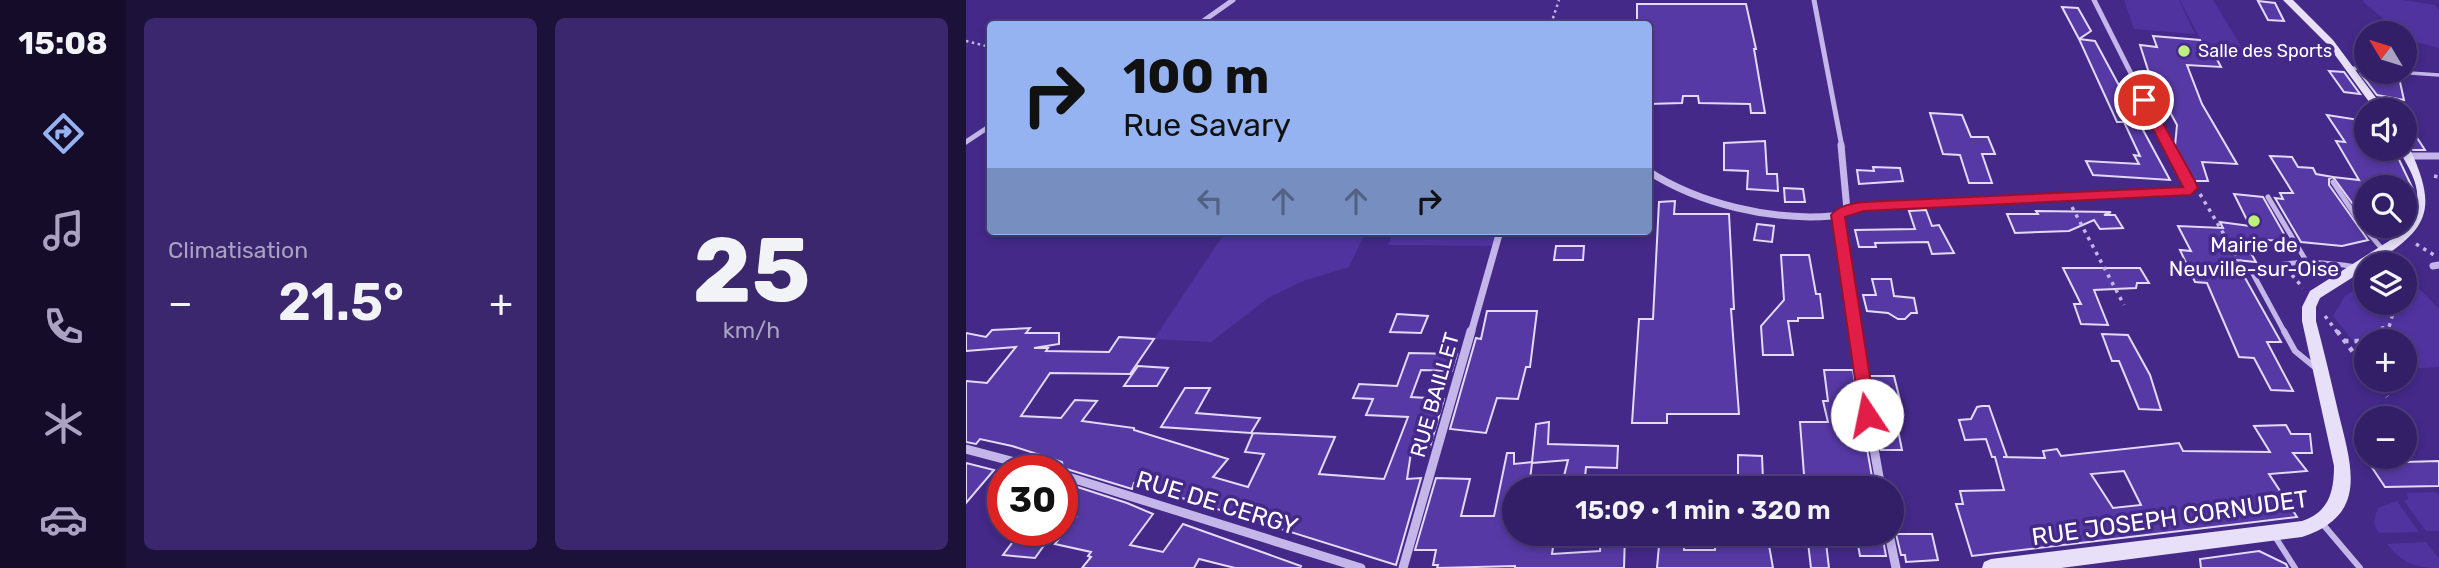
<!DOCTYPE html>
<html lang="fr">
<meta charset="utf-8">
<style>
:root{--surface:#331f67;--page:#3b276d;--text:#f1f3f6;--muted:#a9a2c0;--line:#4e3d7b;--accent:#95b2f1}
body{margin:0;font-family:Rubik,sans-serif;background:var(--page);color:var(--text);height:100vh;display:flex;flex-direction:column;font-size:26px;white-space:nowrap}
*{box-sizing:border-box;margin:0}
p{font-size:23px;color:var(--muted)}
.icon{flex:none;width:38px;height:38px;fill:none;stroke:currentColor;stroke-width:2;stroke-linecap:round;stroke-linejoin:round}
.map{position:relative;flex:1;overflow:hidden}
.drawer{display:flex;flex-direction:column;gap:18px;padding:18px;background:#1c1139;width:840px}
.drawer>*{flex:none}
.hud{position:absolute;left:21px;top:21px;width:665px;height:214px;border-radius:7px;box-shadow:0 4px 10px #0003,0 0 0 2px var(--line);background:#95b2f1;color:#111;overflow:hidden}
.needle{width:46px;rotate:308deg}
.fabs{position:absolute;left:1388px;top:21px;display:grid;gap:14px}
.fabs a{display:grid;place-items:center;width:63px;height:63px;border-radius:50%;background:var(--surface);box-shadow:0 4px 10px #0003,0 0 0 2px var(--line);font-size:35px}
.speed{position:absolute;left:21px;top:455px;display:flex;gap:14px;font-size:35px;font-weight:700;text-align:center}
.speed>*{display:grid;place-content:center;width:91px;height:91px;border-radius:50%;background:var(--surface);box-shadow:0 4px 10px #0003,0 0 0 2px var(--line);line-height:1}
.speed .limit{border:10px solid #d22;background:#fff;color:#111}
.pin{position:absolute;display:grid;place-items:center;width:60px;height:60px;color:#fff;margin:-30px;border:4px solid #fff;border-radius:50%;box-shadow:0 2px 7px #0007}
.me{position:absolute;width:77px;margin:-38px;rotate:349deg;stroke-linejoin:round;filter:drop-shadow(0 0 5px #0008)}
.turn{display:flex;align-items:center;gap:24px;height:147px;padding:0 21px;font-size:32px}
.turn .icon{width:91px;height:91px;stroke-width:2.5}
.turn b{display:block;font-size:49px;line-height:60px}
.lanes{display:flex;align-items:center;height:66px;padding:0 21px;background:#0003;justify-content:center;gap:35px;direction:ltr}
.lanes .off{opacity:.35}
.big{font-size:52px;font-weight:600;line-height:1.1}
.drawer .tile{flex:1;display:flex;flex-direction:column;justify-content:center;gap:10px;min-width:0;padding:0 24px;border-radius:10px;background:var(--page)}
.drawer .dial{align-items:center;gap:0}
.dial b{font-size:91px;line-height:1}
.heat{display:flex;justify-content:space-between;align-items:center;font-size:38px;direction:ltr}
.drawer .tiles{flex:1;display:grid;gap:18px;grid-template-columns:repeat(2,1fr)}
.trip{position:absolute;left:536px;top:476px;width:402px;height:70px;border-radius:35px;background:var(--surface);box-shadow:0 4px 10px #0003,0 0 0 2px var(--line);font-weight:600;line-height:70px;text-align:center}
main{display:flex;flex:1;min-height:0}
.tab-bar{display:flex;flex-direction:column;width:126px;justify-content:space-around;align-items:center;background:#140c29;color:var(--muted)}
.tab-bar .icon{width:49px;height:49px}
.tab-bar .current{color:var(--accent)}
.tab-bar b{font-size:32px;color:var(--text)}
.map>svg:first-child{display:block}
.green{fill:#5133a0}
.building{fill:#5739a5;stroke:#e2daf7;stroke-width:2;fill-rule:evenodd}
.lines{fill:none;stroke-linecap:round;stroke-linejoin:round}
.path-far2{stroke:#c4b6e9;stroke-width:2.5;stroke-dasharray:2.5 3.5;stroke-linecap:butt}
.path-far1{stroke:#c4b6e9;stroke-width:3.5;stroke-dasharray:3.5 5;stroke-linecap:butt}
.path{stroke:#c4b6e9;stroke-width:4.5;stroke-dasharray:4.5 6;stroke-linecap:butt}
.lane-far2{stroke:#c4b6e9;stroke-width:3.5}
.lane-far1{stroke:#c4b6e9;stroke-width:5}
.lane{stroke:#c4b6e9;stroke-width:6}
.street-far2{stroke:#c4b6e9;stroke-width:5}
.street-far1{stroke:#c4b6e9;stroke-width:7}
.street{stroke:#c4b6e9;stroke-width:9}
.secondary{fill:#e7e0f8;fill-rule:evenodd}
.route{fill:#e11d48;stroke:#92132f;stroke-width:2}
.poi-dot{fill:#bef07d;stroke:#442989;stroke-width:2.5}
.labels{text-anchor:middle;stroke-width:7;stroke-linejoin:round;paint-order:stroke}
.far-poi-label{font-size:18px;fill:#fff;stroke:#442989;text-anchor:start}
.poi-label{font-size:21px;fill:#fff;stroke:#442989}
.street-label{font-size:21px;fill:#fff;stroke:#442989}
.near-street-label{font-size:24px;fill:#fff;stroke:#442989}
</style>
<main>
<nav class="tab-bar">
<b>15:08</b>
<svg class="icon current" aria-label="directions" viewBox="0 0 24 24"><path d="M12 3l9 9-9 9-9-9zM9 14v-3h6M13 9l2 2-2 2"/></svg>
<svg class="icon" aria-label="music" viewBox="0 0 24 24"><path d="M9 18V5l10-2v13"/><circle cx="6" cy="18" r="3"/><circle cx="16" cy="16" r="3"/></svg>
<svg class="icon" aria-label="phone" viewBox="0 0 24 24"><path d="M5 4h4l2 5-3 2q2 4 5 5l2-3 5 2v4C11 20 4 13 5 4z"/></svg>
<svg class="icon" aria-label="climate" viewBox="0 0 24 24"><path d="M12 3v18M4 7l16 10M4 17L20 7"/></svg>
<svg class="icon" aria-label="car" viewBox="0 0 24 24"><path d="M5 17H2v-5l4-1 3-4h7l3 4 3 1v5h-3M9 17h6M6 11h13"/><circle cx="7" cy="17" r="2"/><circle cx="17" cy="17" r="2"/></svg>
</nav>
<section class="drawer">
<div class="tiles">
<div class="tile"><p>Climatisation</p>
<div class="heat"><a>−</a><b class="big">21.5°</b><a>+</a></div>
</div>
<div class="tile dial"><b>25</b><p>km/h</p></div>
</div>
</section>
<div class="map">
<svg width="1473" height="568" viewBox="0 0 1473 568">
<rect width="100%" height="100%" fill="#442989"/>
<!-- green -->
<path class="green" d="M1158 0H1213L1229 34 1168 29Z
M1214 0H1247L1276 48 1238 46Z
M1399 0H1436L1469 5 1473 10V48L1439 39 1438 33H1426L1409 25 1420 21 1396 1Z
M260 231H400L383 267 337 281 302 298 245 342 188 339Z
M428 231H534L530 246 422 245Z
M1439 274 1473 309V367L1439 369 1438 341H1400V357L1367 316 1379 296 1400 283V303H1438Z
M1469 492 1473 495V531H1460L1438 501 1442 499 1441 493Z
M1431 501 1453 532 1413 533C1406 524 1408 518 1412 508Z
M1460 542 1473 559V568C1450 568 1436 563 1421 544Z"/>
<!-- building -->
<path class="building" d="M1292 1 1309 3 1318 21 1302 20Z
M671 4H780L790 49H788L799 113H785L784 104 733 103 732 96H717L716 103 682 104V24H671Z
M1096 7 1112 8 1125 31 1113 39Z
M1187 36 1234 40 1238 49 1246 50 1255 67 1221 65 1236 104 1271 164 1236 162 1242 181H1228L1209 146 1211 125 1183 73 1174 45 1191 47Z
M1113 39 1129 41 1204 180 1127 175 1120 161 1173 164 1168 155 1174 156 1158 122H1151Z
M1363 71 1378 72 1394 94 1378 92Z
M1395 74 1415 75 1419 81 1434 82 1438 100 1411 95Z
M964 113 996 115 1005 137H1022L1029 154H1016L1026 183H1003L994 155 977 154Z
M1361 115 1400 121V149H1428L1446 187H1400V222L1367 177 1393 180 1370 141 1379 142Z
M1438 118 1459 150H1447L1438 144Z
M799 141 801 174H811L812 191 781 189 782 171 758 170V143Z
M1304 156 1326 157 1332 167 1347 168 1350 174 1367 177 1363 179V185L1402 240 1376 246 1335 242 1309 198 1317 199 1314 193H1327Z
M907 167 934 168 937 181 893 184 891 170 908 171Z
M818 188 837 189 839 202H819Z
M1268 194 1297 197 1322 241 1277 239 1290 262 1269 260 1315 342H1301L1327 391 1305 390 1288 358 1273 357 1241 283 1229 282 1214 250 1225 251 1212 226 1257 228 1254 222 1284 226Z
M709 201 708 214H763L768 309H765L773 414H701V423H666L673 319H687L693 202Z
M960 210 966 226 973 225 988 253 966 254 962 242 909 243 910 247H893L889 230 949 229 943 211Z
M1070 211 1145 212 1138 215H1149L1157 228 1134 229 1128 220 1103 231 1049 233 1041 214H1072Z
M791 224 808 226 806 242 788 240Z
M590 246H618L617 260H588Z
M815 255H843L850 294H854L857 318H832V321H822L827 355H797L795 326 818 300Z
M1097 268H1174L1183 283H1171L1170 288 1128 290 1142 325 1115 324 1108 304H1115Z
M906 279H925L928 296 948 298 951 313H945L939 319H932L922 313 901 311 897 295H910Z
M521 311H571L564 367H560L552 399 531 398 520 433 484 429 510 338 515 339Z
M431 314 462 316 455 333 424 332Z
M64 328 60 333H93V344L68 348H82L80 351 143 352 153 337 188 339 164 374 84 373 55 416 95 418 109 400 131 401 116 421 168 428V430L262 459 247 477 282 487 298 454 279 452 287 433 369 437 353 474 418 479 442 417 400 415 407 399 387 398 393 384 431 386 443 353 491 354 486 371 455 370 445 397 478 399 464 447 446 446 441 479 455 478 430 565 168 483 166 489 97 468 96 462 46 446 14 439 10 444 0 442V381L21 383 50 347 0 351V333L20 337 26 330Z
M1136 334 1162 335 1184 375 1195 410 1173 409 1153 361H1146Z
M172 366 202 368 191 386H158Z
M858 370H887L908 488H839L834 422H862L857 401H862Z
M902 376H928L934 400H926L936 450H915Z
M219 388H244L230 413 294 418 285 433 195 427Z
M1016 406H1023L1041 457H1037L1079 458 1077 451 1091 449 1095 456 1213 443 1217 451 1304 452 1288 426 1320 425 1325 434H1344L1346 453H1327L1341 471 1303 474 1331 517 1006 556 990 504H997L994 491 1038 490 1029 457H1026L1020 439 999 440 993 420 1005 419 1011 407ZM1158 471 1175 505 1147 508 1125 474Z
M583 422 582 444 652 446 651 468 620 467 618 488H595L602 460 566 463 563 488H548V534H589L586 554 634 551 635 534H659L658 568H549V566L471 568 472 565H467L470 550H449L470 478 504 479 495 516H528L541 453H548V464L566 462 570 424Z
M772 455 796 456 797 480 772 479Z
M1473 461V486L1419 487 1403 463Z
M0 463 28 470 0 503Z
M96 482 161 503 187 514 164 545 197 552 217 524 335 566 334 568H269L233 559 228 568H116L125 557 122 556 125 552 89 544 110 517 96 514Z
M694 534H719L718 550H749V539H753L754 534H801L807 568H691Z
M841 534H859L863 568H845Z
M890 534H916L920 556H894Z
M930 534H966L972 560 940 562 939 555H935Z
M49 539H53L81 541 69 558 37 555Z
M1293 551 1320 564 1322 568H1235L1234 559Z"/>
<g class="lines">
<!-- path-far2 -->
<path class="path-far2" d="M585 24 593 0
M0 41 24 47"/>
<!-- path-far1 -->
<path class="path-far1" d="M1468 176 1473 177
M1234 194 1278 268
M1106 207 1158 305
M1450 244 1468 255
M1326 275 1337 288
M1359 316 1372 333
M1409 333 1411 329 1423 327 1427 313 1426 303"/>
<!-- path -->
<path class="path" d="M1371 331 1400 369
M1378 341H1400
M1404 341 1410 331
M1408 380 1421 397"/>
<!-- lane-far2 -->
<path class="lane-far2" d="M1384 68 1400 69
M1430 72 1473 75"/>
<!-- lane-far1 -->
<path class="lane-far1" d="M1367 182 1395 224 1417 250
M1302 197 1342 264
M1319 333 1286 272C1319 259 1356 261 1390 267"/>
<!-- lane -->
<path class="lane" d="M1318 331 1329 351 1351 369
M1355 522 1394 568
M1308 535 1329 568"/>
<!-- street-far2 -->
<path class="street-far2" d="M848 0 876 147
M1128 0 1202 147
M233 24 267 0
M0 142 24 126"/>
<!-- street-far1 -->
<path class="street-far1" d="M875 145 881 210
M1443 156H1473
M682 171C733 204 806 221 866 216 877 215 888 210 898 207L1220 192 1225 188 1202 145
M872 215 888 333
M1467 266 1473 265
M505 333 534 231"/>
<!-- street -->
<path class="street" d="M887 331 915 488
M0 449 83 471
M96 475 395 568
M923 534 930 568
M437 568 505 331"/>
<!-- secondary -->
<path class="secondary" d="M1317 0H1327L1367 40 1419 110H1409L1361 44Z
M1438 146 1444 149C1473 212 1461 229 1407 264H1400V269L1354 298 1350 307V321C1358 351 1365 381 1372 411 1385 465 1404 515 1336 537L1095 568H1016L1018 562 1025 559 1336 521C1363 512 1368 492 1368 466L1336 321V307L1344 291 1434 234C1462 202 1452 182 1432 149H1438Z"/>
</g>
<!-- route -->
<path class="route" d="M1178 96 1184 100 1229 181 1232 188 1225 195 898 211 879 217 910 415 908 420 901 422 895 420 865 215C873 205 886 204 898 202L1217 187 1172 100Z"/>
<!-- markers -->
<g class="poi-dot">
<circle cx="1218" cy="51" r="7"/>
<circle cx="1288" cy="221" r="7"/>
</g>
<g class="labels">
<!-- far-poi labels -->
<g class="far-poi-label">
<text x="1232" y="57">Salle des Sports</text>
</g>
<!-- poi labels -->
<g class="poi-label">
<text x="1288" y="252">Mairie de<tspan x="1288" dy="24">Neuville-sur-Oise</tspan></text>
</g>
<!-- street labels -->
<g class="street-label">
<text transform="translate(469 395) rotate(-74)" y="7">RUE BAILLET</text>
</g>
<!-- near-street labels -->
<g class="near-street-label">
<text transform="translate(251 503) rotate(17)" y="8">RUE DE CERGY</text>
<text transform="translate(1204 518) rotate(-8)" y="8">RUE JOSEPH CORNUDET</text>
</g>
</g>
</svg>
<div class="fabs">
<a><svg class="needle" viewBox="-14 -14 28 28"><path d="M0-13l5 13h-10z" fill="#e53935"/><path d="M0 13l5-13h-10z" fill="#a9a2c0"/></svg></a>
<a><svg class="icon" aria-label="sound" viewBox="0 0 24 24"><path d="M4 9h4l5-4v14l-5-4H4zM17 9q2 3 0 6"/></svg></a>
<a><svg class="icon" aria-label="search" viewBox="0 0 24 24"><circle cx="10" cy="10" r="6"/><path d="M15 15l6 6"/></svg></a>
<a><svg class="icon" aria-label="layers" viewBox="0 0 24 24"><path d="M12 4l9 5-9 5-9-5zM3 14l9 5 9-5"/></svg></a>
<a>+</a>
<a>−</a>
</div>
<div class="speed"><div class="limit">30</div></div>
<div class="pin" style="left:1178px;top:100px;background:#d93025"><svg class="icon" aria-label="arrive" viewBox="0 0 24 24"><path d="M6 21V4h12l-3 4 3 4H6"/></svg></div>
<svg class="me" style="left:901px;top:415px" viewBox="-20 -20 40 40"><circle r="19" fill="#fff"/><path d="M0-13L10 11 0 6-10 11z" fill="#e11d48"/></svg>
<div class="trip">15:09 · 1 min · 320 m</div>
<div class="hud">
<div class="turn"><svg class="icon" aria-label="right" viewBox="0 0 24 24"><path d="M7 20v-9h11M14 6l5 5-5 5"/></svg><div><b>100 m</b>Rue Savary</div></div>
<div class="lanes"><svg class="icon off" aria-label="left" viewBox="0 0 24 24"><path d="M17 20v-9H6M10 6l-5 5 5 5"/></svg><svg class="icon off" aria-label="ahead" viewBox="0 0 24 24"><path d="M12 20V5M6 11l6-6 6 6"/></svg><svg class="icon off" aria-label="ahead" viewBox="0 0 24 24"><path d="M12 20V5M6 11l6-6 6 6"/></svg><svg class="icon" aria-label="right" viewBox="0 0 24 24"><path d="M7 20v-9h11M14 6l5 5-5 5"/></svg></div>
</div>
</div>
</main>
